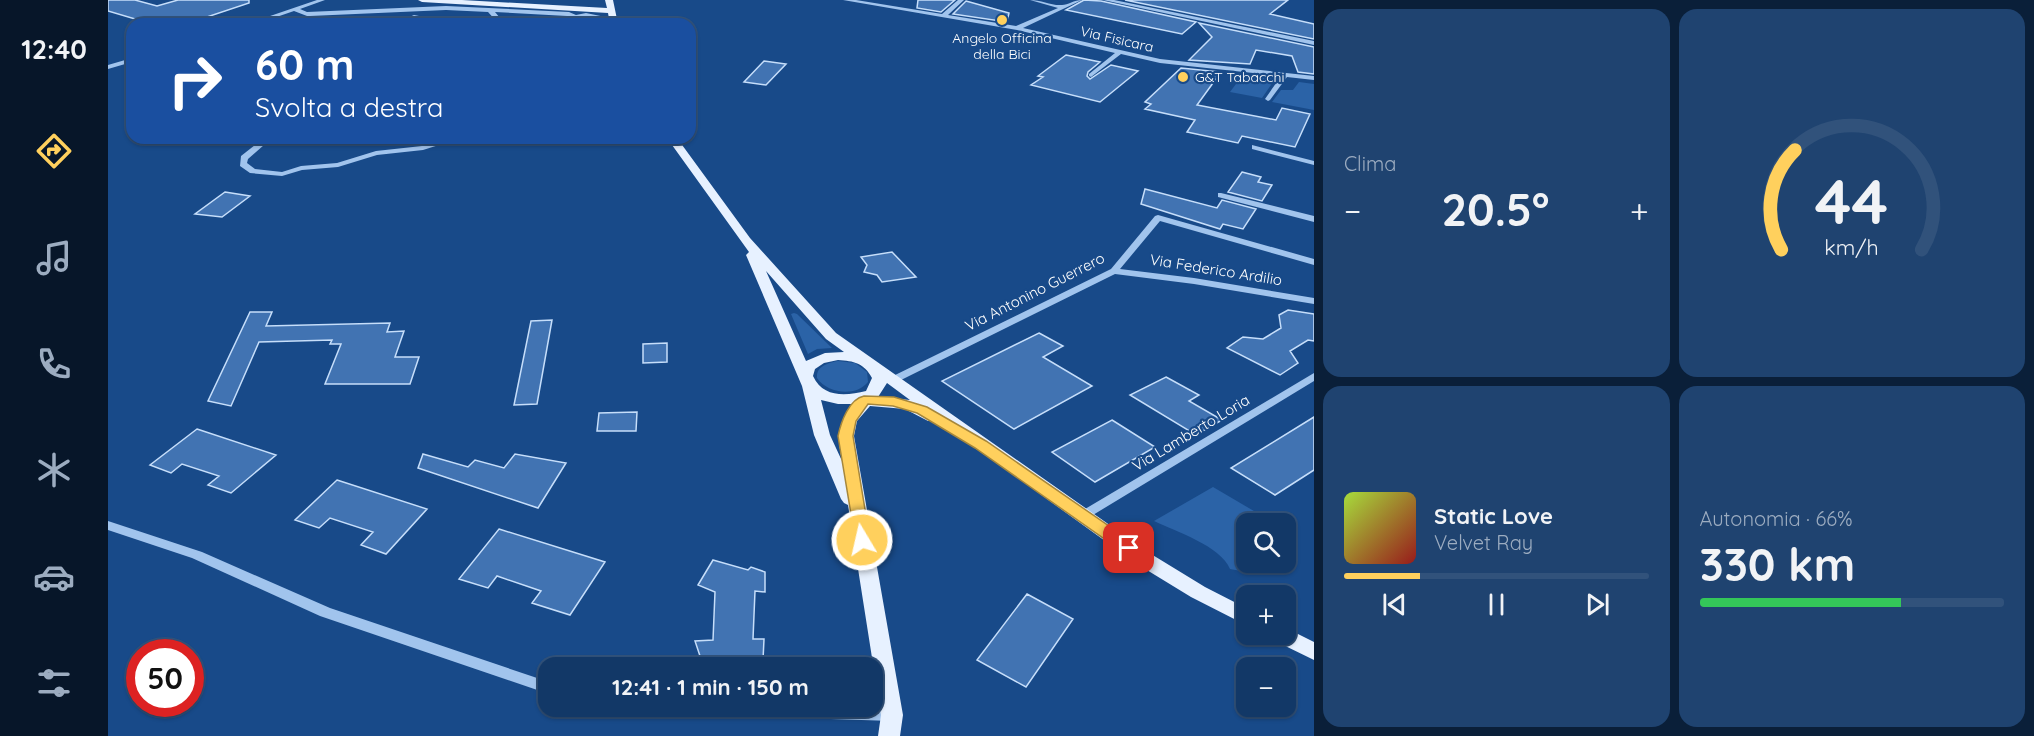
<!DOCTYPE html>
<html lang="it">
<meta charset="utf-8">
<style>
:root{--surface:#123867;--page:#1f4370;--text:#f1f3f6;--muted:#9cacc0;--line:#31527b;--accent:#ffd05d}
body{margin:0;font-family:Quicksand,sans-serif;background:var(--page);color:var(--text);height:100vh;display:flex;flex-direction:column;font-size:22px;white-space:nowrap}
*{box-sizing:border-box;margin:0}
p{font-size:20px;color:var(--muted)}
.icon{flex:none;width:33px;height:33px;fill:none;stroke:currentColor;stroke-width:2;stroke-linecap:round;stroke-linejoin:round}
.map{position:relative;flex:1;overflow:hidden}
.sheet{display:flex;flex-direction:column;gap:9px;padding:9px;background:#0a1f39;width:720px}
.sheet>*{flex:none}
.guide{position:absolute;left:18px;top:18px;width:570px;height:126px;border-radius:18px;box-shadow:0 2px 4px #0004,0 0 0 2px var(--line);background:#1a4fa0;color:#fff;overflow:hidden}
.controls{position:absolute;left:1128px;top:513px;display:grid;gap:12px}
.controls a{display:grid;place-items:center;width:60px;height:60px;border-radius:12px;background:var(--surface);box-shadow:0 2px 4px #0004,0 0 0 2px var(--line);font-size:30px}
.speed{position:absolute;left:18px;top:639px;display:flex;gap:12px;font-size:30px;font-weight:700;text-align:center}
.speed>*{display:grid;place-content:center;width:78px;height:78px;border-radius:50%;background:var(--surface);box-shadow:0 2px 4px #0004,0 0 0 2px var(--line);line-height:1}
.speed .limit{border:9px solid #d22;background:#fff;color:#111}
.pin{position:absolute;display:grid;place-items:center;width:51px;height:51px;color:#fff;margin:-26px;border-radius:12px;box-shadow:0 3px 9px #0006}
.me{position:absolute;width:66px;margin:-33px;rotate:351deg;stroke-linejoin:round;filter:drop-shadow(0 0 4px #0008)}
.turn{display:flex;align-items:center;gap:21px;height:126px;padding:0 30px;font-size:27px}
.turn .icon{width:78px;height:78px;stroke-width:2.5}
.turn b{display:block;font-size:42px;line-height:51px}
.big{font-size:45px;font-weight:800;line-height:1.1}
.sheet .card{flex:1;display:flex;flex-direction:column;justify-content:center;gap:9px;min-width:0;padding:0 21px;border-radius:18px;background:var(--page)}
.sheet .dial{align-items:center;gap:0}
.dial svg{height:156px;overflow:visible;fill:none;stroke:var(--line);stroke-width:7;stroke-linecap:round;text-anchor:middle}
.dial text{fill:var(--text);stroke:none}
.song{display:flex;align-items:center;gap:18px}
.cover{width:72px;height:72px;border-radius:9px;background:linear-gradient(135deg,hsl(80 70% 55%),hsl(0 70% 35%))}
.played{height:6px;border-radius:3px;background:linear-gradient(90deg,var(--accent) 25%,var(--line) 25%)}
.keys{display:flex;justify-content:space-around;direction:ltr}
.heat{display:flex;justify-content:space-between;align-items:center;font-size:33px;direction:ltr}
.charge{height:9px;border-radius:4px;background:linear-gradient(90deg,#34c759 66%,var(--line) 0)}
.sheet .tiles{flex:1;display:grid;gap:9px;grid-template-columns:repeat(2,1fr)}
.trip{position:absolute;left:430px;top:657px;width:345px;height:60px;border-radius:18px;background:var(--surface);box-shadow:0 2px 4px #0004,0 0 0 2px var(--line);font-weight:800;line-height:60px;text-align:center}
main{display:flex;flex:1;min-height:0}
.tabs{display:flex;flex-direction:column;width:108px;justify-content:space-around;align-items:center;background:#071629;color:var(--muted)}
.tabs .icon{width:42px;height:42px}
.tabs .current{color:var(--accent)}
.tabs b{font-size:27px;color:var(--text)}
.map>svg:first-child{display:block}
.green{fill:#2b63a7}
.building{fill:#4173b2;stroke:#c6defa;stroke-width:1.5}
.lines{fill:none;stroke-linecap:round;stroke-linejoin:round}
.minor{fill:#a1c4ed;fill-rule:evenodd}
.major{fill:#e7f1ff;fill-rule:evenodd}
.route{fill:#ffd05d;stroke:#a6873c;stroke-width:1.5}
.poi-dot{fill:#ffd05d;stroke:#184a89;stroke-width:2}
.labels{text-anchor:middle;stroke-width:4.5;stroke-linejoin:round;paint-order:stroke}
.far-poi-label{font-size:14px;fill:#fff;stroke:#184a89}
.far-street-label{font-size:14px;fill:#fff;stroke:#184a89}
.street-label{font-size:15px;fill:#fff;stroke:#184a89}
</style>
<main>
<nav class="tabs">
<b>12:40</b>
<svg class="icon current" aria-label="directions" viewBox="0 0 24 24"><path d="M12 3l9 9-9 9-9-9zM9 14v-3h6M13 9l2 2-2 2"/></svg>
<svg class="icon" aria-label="music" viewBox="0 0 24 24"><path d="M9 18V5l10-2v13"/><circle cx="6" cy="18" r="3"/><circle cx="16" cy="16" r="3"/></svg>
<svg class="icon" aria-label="phone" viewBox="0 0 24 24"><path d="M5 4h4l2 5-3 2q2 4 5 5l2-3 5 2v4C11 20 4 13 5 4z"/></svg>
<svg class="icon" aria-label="climate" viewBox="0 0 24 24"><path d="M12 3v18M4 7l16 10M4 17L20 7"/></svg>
<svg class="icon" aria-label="car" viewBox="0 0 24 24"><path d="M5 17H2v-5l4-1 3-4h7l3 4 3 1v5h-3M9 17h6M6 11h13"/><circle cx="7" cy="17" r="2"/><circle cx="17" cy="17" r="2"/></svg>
<svg class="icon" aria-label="filters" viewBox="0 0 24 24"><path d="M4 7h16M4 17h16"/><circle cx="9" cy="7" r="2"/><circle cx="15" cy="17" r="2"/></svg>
</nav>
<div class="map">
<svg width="1206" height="736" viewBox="0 0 1206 736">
<rect width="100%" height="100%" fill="#184a89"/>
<!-- green -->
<path class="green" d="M1134 76 1167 79 1154 98 1122 92Z
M1191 82 1206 84V110L1164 102 1173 90H1185Z
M686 313 689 314 724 348 709 349 700 354 683 314Z
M730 361 747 363 759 372 760 382C748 397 720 394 709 378 708 366 720 363 730 361Z
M1105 487 1151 514 1160 523 1138 524V562L1167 563 1166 565 1144 573 1122 569C1113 546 1067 531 1046 521Z"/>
<!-- building -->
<path class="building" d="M0 0H27L49 6 70 0H141V3L78 24H44L0 11Z
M810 0H847L833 12 809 8Z
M976 0 993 1 1088 22 1074 34 958 10Z
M1017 0H1180L1162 14 1206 24V39Z
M858 1 901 13 899 22 845 14Z
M1091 23 1206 47V74L1190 72 1184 56 1148 50 1142 64 1081 60 1104 37Z
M958 55 992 62 980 72 979 76 982 79 1003 65 1030 71 992 102 923 85 935 77 930 76Z
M656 61 678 64 658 85 636 82Z
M1073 68 1113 72 1089 105 1168 120 1174 108 1202 114 1187 147 1134 136 1130 143 1079 132 1087 120 1037 109 1043 104 1037 102Z
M1134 172 1153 177 1150 182 1164 185 1154 201 1120 192Z
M1037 189 1109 208 1114 200 1148 209 1135 229 1115 224 1112 229 1033 204Z
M117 192 142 196 114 217 87 214Z
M784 252 808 277 774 282 769 275 756 272 759 265 753 257Z
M1180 310 1206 314V341L1200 340 1182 351 1190 363 1172 375 1119 348 1135 337 1155 339 1173 328 1171 315Z
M142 312H164L158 326 282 323 279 332 296 331 287 357H311L302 384H217L233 344H222L224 340 151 342 123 406 100 401Z
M444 320 429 404 406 405 423 321Z
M931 333 955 346 935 357 984 386 906 429 834 381Z
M559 343V362L535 363V344Z
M1058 377 1091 395 1081 401 1114 420 1088 435 1022 395Z
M529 412 528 431H489L491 413Z
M1206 417V470L1167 495 1123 468Z
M1004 420 1047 447 987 482 944 452Z
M89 429 168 455 123 493 100 485 111 476 74 464 63 473 42 465Z
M315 454 360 467 367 460 396 468 407 454 458 463 430 508 310 468Z
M229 480 319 509 278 554 253 545 265 532 222 518 211 528 187 520Z
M391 529 497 562 462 615 424 603 433 591 389 576 380 588 351 579Z
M605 560 640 570 643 567 657 572V592L647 591 645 639H656L655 660 640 666 637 662 619 668H596L587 641 605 640 607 592 590 585Z
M919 594 965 619 918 687 869 660Z"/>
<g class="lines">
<!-- minor -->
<path class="minor" d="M209 0H217L192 9 199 12 338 6 461 12 468 15 478 13 507 19C495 23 482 16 469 18V20L460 24H452L463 19 421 24H404L459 16 387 12 397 24H391L380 12 338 10 202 16 204 17 201 19 176 24H165L199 16 186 11 148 24H139Z
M735 0H748L834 14 850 0H856L840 15 908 26 950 8 922 0C933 0 944 6 954 5 960 5 966 0 974 0L915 28 1052 59 1206 76V80L1179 77 1162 100 1160 101 1157 99 1173 76 1052 63 1013 54 983 77 981 76V74L1007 53 909 30Z
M995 0H1006L1206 41V45Z
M306 15 311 16 293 24H285Z
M24 58V62L0 69V65Z
M122 138H135L151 142 156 138H164L140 159 139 163 147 169 174 172 193 166 229 163 268 151 314 146 341 138H353L315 150 269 155 230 167 194 170 174 176 142 173 132 166 133 156 147 145Z
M1144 145 1206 161V165L1144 149Z
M1110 193H1113L1206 216V222L1110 197Z
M1050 215 1206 259V265L1052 221 1012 269 1086 278 1206 298V304L1086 284 1007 274 789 382H781L780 380 781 378 1003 269 1047 216Z
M1206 373V381L980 518H972L970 515 972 512Z
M0 521 94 552 222 608 441 682V694L212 616 84 558 0 530Z
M508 706H723L784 709 789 710 792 715 789 720 784 721 515 712 510 711Z"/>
<!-- major -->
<path class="major" d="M310 0H354L499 8 497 0H505L510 24H502L500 13 314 2Z
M559 138H569L642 238 728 333 1043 554 1097 587 1138 608V625L1083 597 1029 564 831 421H820L797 409 762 406 749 421 746 436 795 715 792 736H770L773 715 740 505 736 503 733 499 706 435 694 386 638 255 641 252ZM658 271 718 339 736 352 717 353 698 361ZM730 360C746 361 756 363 764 378L758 391C738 396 715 398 705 376L707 369 716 363ZM779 383 802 400 770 397ZM713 400 730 404H747C728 425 729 434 734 461L722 435Z
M1178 628 1206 642V660L1165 640 1162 634H1178Z"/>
</g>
<!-- route -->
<path class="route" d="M756 396 786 397 819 407 878 441 1027 544 1030 548 1027 552H1015L867 448 809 413 785 406 760 404 748 421 745 436 762 540 760 544H748L730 436C733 422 741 399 756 396Z"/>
<!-- markers -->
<g class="poi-dot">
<circle cx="894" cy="20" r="6"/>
<circle cx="1075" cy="77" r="6"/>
</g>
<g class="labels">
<!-- far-poi labels -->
<g class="far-poi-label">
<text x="894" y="43">Angelo Officina<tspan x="894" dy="16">della Bici</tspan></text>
<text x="1087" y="82" text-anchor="start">G&amp;T Tabacchi</text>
</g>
<!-- far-street labels -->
<g class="far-street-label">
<text transform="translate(1009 39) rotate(13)" y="5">Via Fisicara</text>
</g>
<!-- street labels -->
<g class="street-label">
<text transform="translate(1108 270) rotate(9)" y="5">Via Federico Ardilio</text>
<text transform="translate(927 292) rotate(-27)" y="5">Via Antonino Guerrero</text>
<text transform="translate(1083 433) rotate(-31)" y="5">Via Lamberto Loria</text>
</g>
</g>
</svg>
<div class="controls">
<a><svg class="icon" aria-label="search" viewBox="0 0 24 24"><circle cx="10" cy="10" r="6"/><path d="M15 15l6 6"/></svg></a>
<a>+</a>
<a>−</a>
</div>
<div class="speed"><div class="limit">50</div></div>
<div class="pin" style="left:1021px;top:548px;background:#d93025"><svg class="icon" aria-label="arrive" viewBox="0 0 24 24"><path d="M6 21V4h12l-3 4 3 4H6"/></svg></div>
<svg class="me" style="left:754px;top:540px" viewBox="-20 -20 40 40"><circle r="17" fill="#ffd05d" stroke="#fff" stroke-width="3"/><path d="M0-11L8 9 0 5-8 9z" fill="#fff"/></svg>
<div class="trip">12:41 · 1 min · 150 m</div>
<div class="guide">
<div class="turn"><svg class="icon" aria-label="right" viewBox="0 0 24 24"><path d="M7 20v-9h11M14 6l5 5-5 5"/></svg><div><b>60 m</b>Svolta a destra</div></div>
</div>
</div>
<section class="sheet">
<div class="tiles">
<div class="card"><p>Clima</p>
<div class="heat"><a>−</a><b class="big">20.5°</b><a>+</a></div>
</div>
<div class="card dial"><svg viewBox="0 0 100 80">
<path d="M14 69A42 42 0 1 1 86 69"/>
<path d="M14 69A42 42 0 0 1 21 18" stroke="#ffd05d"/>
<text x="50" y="56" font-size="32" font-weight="700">44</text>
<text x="50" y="72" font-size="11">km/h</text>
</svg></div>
<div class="card">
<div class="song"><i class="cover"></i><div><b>Static Love</b><p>Velvet Ray</p></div></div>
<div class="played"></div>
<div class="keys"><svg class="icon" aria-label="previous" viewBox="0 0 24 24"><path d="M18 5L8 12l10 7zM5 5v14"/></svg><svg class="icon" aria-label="pause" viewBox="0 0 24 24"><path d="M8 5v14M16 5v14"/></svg><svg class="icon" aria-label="next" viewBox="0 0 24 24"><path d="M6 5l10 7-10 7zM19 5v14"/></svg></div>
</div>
<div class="card"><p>Autonomia · 66%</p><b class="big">330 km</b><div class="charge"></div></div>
</div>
</section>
</main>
